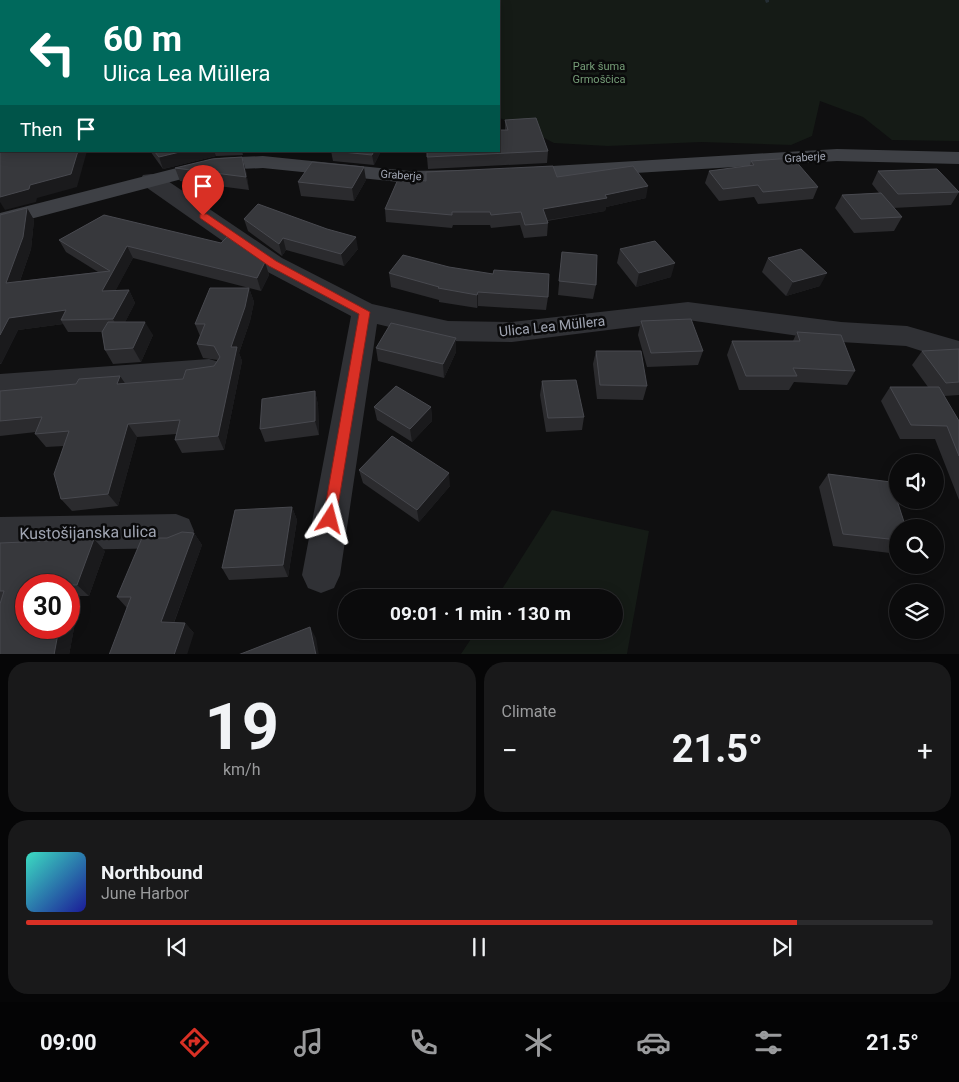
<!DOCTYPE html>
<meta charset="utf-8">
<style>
:root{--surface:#0b0b0c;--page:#19191a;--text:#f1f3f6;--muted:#9a9b9d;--line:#2b2b2d;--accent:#d93025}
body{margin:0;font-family:Roboto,sans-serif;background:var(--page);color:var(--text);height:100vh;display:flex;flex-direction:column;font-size:19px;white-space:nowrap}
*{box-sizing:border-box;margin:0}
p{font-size:16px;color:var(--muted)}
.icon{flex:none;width:28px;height:28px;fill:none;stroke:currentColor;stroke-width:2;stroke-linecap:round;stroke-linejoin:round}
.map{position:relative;height:654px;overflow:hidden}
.sheet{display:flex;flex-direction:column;gap:8px;padding:8px;background:#060607;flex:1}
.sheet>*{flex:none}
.banner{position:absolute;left:0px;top:0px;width:500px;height:152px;box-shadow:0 2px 12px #0003,0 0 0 1px var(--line);background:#00695c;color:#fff;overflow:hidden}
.buttons{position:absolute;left:889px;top:454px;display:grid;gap:10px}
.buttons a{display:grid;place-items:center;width:55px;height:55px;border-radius:50%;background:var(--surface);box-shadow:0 2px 12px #0003,0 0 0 1px var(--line);font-size:25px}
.speed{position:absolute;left:15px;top:574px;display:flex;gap:10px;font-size:25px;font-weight:700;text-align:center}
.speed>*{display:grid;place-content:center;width:65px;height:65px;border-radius:50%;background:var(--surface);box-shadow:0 2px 12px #0003,0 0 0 1px var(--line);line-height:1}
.speed .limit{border:8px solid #d22;background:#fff;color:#111}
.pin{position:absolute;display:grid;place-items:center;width:42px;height:42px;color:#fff;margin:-51px -21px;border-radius:50% 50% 50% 0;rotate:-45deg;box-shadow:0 0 5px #0007}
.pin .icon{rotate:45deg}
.me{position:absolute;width:55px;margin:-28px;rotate:9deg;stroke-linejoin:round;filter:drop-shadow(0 0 4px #0008)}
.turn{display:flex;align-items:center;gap:18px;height:105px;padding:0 20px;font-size:22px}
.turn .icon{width:65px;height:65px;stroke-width:2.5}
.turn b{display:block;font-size:35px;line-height:42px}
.then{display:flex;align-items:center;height:48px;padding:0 20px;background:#0003;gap:10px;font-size:19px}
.big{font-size:38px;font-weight:700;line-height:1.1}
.sheet .widget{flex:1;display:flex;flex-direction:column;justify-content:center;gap:8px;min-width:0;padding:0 18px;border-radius:20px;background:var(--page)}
.sheet .dial{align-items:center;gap:0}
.dial b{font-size:65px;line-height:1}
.song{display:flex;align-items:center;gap:15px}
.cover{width:60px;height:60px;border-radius:8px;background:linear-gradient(135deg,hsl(170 70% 55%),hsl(240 70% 35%))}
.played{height:5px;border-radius:2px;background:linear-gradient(90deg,var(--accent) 85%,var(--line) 85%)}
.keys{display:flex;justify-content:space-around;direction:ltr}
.heat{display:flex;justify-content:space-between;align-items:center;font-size:28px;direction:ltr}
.sheet .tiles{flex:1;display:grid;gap:8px;grid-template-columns:1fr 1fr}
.widget:last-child{grid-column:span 2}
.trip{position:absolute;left:338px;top:589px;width:285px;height:50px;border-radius:25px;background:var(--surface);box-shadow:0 2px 12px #0003,0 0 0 1px var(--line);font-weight:700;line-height:50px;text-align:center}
.dock{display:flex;height:80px;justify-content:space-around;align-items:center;background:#040405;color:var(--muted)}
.dock .icon{width:35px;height:35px}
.dock .current{color:var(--accent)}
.dock b{font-size:22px;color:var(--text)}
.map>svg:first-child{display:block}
.green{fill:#151b16}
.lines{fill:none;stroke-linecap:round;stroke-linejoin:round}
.stream{fill:#252e34;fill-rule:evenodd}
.street{fill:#303135;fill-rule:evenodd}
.secondary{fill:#3e4045;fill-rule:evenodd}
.wall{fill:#2b2b2e;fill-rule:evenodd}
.shaded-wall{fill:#1a1a1c}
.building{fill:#37383c;stroke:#48494f}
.route{fill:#d93025;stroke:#8d1f18}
.labels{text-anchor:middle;stroke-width:5;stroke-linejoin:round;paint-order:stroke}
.far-park-label{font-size:11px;fill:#769e78;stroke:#0a0a0b}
.far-street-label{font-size:11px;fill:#a0a5b2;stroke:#0a0a0b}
.street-label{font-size:14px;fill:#a0a5b2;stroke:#0a0a0b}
.near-street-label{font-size:16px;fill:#a0a5b2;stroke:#0a0a0b}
</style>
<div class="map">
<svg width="959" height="655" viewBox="0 0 959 655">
<rect width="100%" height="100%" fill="#0f0f10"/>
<!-- green -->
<path class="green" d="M153 0H959V141L892 140 863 117 820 101 812 136 791 145 701 142 608 146 554 143 513 122 499 118V1Z
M552 510 649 531 627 654H461L477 630H614V598L497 597Z"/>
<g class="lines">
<!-- stream -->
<path class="stream" d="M765 0H769V2L766 3Z"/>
<!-- street -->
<path class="street" d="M151 174 159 175 282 258 372 304 448 321 512 322 688 302 841 322 907 326 959 341V363L906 346 841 342 688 320 512 342 448 341 377 324 340 575 334 588 321 593 308 588 302 575 351 316 264 270 143 185 140 180 143 175Z
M209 359 219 362 224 370 219 378 209 381 0 398V374Z
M176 514 189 519 194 531 189 543 176 548 0 551V517Z"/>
<!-- secondary -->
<path class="secondary" d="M837 149 959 152V164L837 161 519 180 511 179 508 174 511 169 519 168Z
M263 156 409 171 463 170 471 171 474 176 471 181 463 182 409 183 263 168 216 170 0 227V213L216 158Z"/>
</g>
<!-- wall -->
<path class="wall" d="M505 120 548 151 547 163 428 169 427 157 499 151 505 130Z
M150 151H242L243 155 216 156 163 169Z
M331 151H381L374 165 333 161Z
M751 161 818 187 813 199 758 204 754 197 719 201 705 183 709 171 750 166Z
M175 168 246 171 249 190 180 181Z
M878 171 959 192 951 205 893 208 902 217 894 231 854 233 835 208 842 195 879 193 872 184Z
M557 177 646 198 606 207 605 211 547 221 548 223 547 236 524 238 520 225 491 228 490 225H453L452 228 386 222 385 209 426 181Z
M366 180 354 201 301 196 298 182Z
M27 208 34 220 31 249 20 281 98 272 66 252 59 240 104 215 265 262 269 275 261 291 133 258 115 291 129 290 135 303 125 322 153 335 141 362 113 364 105 350 103 332H68L63 324 18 330 1 364H0V215Z
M244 219 358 249 344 266 286 250 282 256 248 231Z
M620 249 671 277 636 287 617 263Z
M562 252 596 285 593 299 558 295Z
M768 258 820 286 786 296 762 272Z
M389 273 548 297 546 310 478 306 477 308 439 302V300L391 287Z
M249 288 254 302 250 321 239 353 242 361 224 450 182 453 175 440 176 434 137 437 118 506 72 511 61 499 64 446 46 447 35 434 36 432 0 436V391L125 383 183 379 214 366 218 360 203 358 197 344 200 336 195 324Z
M641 321 703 351 698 365 647 367 638 335Z
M797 332 855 371 847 385 794 382 789 390H739L727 355 732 341H793Z
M456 338V352L444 378 378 361 376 348Z
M959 349V395L944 396 959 421V500L935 439H900L881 401 890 387H928L912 365 922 351Z
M596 351 647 386 643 400 597 399 593 364Z
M542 381 584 417 582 430 546 432 540 395Z
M315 391 318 405 319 435 265 442 260 429Z
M374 407H431L432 421 412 442 377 420Z
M359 470 450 486 419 522 363 483Z
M828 474 898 528V554L833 546 819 487Z
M292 507 297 520 288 577 229 580 222 568Z
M194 533 202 545 174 623H185L194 633 127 608 117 597 167 538Z
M0 543 105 551 89 596H80L69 655H0ZM26 585H69V628Z"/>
<!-- shaded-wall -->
<path class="shaded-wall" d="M78 151H87L77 187 37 198 36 202 5 210 0 202V197L30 185Z
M184 151H214L216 156 163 169 159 157Z
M374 151H381L374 165 372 155Z
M242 157 246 171 249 190 246 177Z
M364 167 366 180 354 201 352 188Z
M648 186 646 198 606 207 605 211 542 221 543 209Z
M27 208 34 220 31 249 15 295 6 283Z
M356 237 358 249 344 266 341 254Z
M283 238 286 250 282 256 279 244Z
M127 246 133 258 109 303 102 291Z
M265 262 269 275 261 291 257 278Z
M675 263 671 277 636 287 639 273Z
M827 273 820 286 786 296 793 282Z
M249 288 254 302 250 321 239 353 242 361 224 450 218 436 231 347Z
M129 290 135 303 120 332 113 319Z
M478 292V306L477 308V295Z
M66 310 61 320 63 324 18 330 1 364 0 363V335L9 318Z
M145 322 153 335 141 362 133 348Z
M456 338V352L444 378 443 364Z
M120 376 129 389 117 384Z
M315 391 318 405 319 435 315 421Z
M431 407 432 421 412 442 410 429Z
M128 424 137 437 118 506 108 494Z
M449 473 450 486 419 522 417 510Z
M292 507 297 520 288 577 283 565Z
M194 533 202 545 170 633 161 622Z
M94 539 105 551 89 596 77 585Z
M69 586 80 596 69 655H54L59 628H69Z
M185 623 194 633 187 655H174Z
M310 627 316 638 319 655H316Z"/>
<!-- building -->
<path class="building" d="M0 0H45V1H1V115L0 114Z
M536 118 548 151 427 157V151H499V130H508L505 120Z
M1 139V151H78L71 174 30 185 29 189 0 197V140Z
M154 151H184L159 157Z
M333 151H374L372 155Z
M242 157 246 177 175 168 212 159Z
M793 158 818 187 763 192 758 185 723 189 709 171 754 165 751 161Z
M312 162 364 167 352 188 298 182Z
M553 166 557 177 633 166 648 186 605 195 607 198 543 209 548 223 525 225 521 212 491 215 490 212H452V215L385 209 399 177 426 181V172Z
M937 169 959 192 898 194 878 171Z
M881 193 902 217 861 219 842 195Z
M258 204 327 229 356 237 341 254 283 238 279 244 244 219Z
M27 208 23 237 6 283 110 271 59 240 104 215 221 243 227 237 265 262 257 278 127 246 102 291 129 290 113 319 61 320 66 310 9 318 0 335V215Z
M655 241 675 263 639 273 620 249Z
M801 249 827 273 793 282 768 258Z
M562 252 597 255 596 285 559 281Z
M403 255 449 267 493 274 494 270 549 274 548 297 478 292 477 295 438 288 439 287 389 273Z
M210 288H249L245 307 231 347H237L218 436 175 440 180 420 128 424 108 494 61 499 54 474 69 431 35 434 42 417 0 421V391L76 384 79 379 120 376 117 384 183 379 186 370 214 366 220 357 214 346 197 344 205 324H195Z
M691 319 703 351 651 353 641 321Z
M108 322H145L133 348 105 350 102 332Z
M391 323 456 338 443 364 376 348Z
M797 332 841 335 855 371 793 368 797 376H746L732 341H800Z
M959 349V382L946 383 922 351Z
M596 351H641L647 386 600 385Z
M576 380 584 417 548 418 542 381Z
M396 386 431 407 410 429 374 407Z
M890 387H939L959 421V456L947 426 911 425Z
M315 391V421L260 429 262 399Z
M392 436 449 473 417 510 359 470Z
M828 474 891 482 906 528H898V540L843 534Z
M292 507 283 565 222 568 235 510Z
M182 532 194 533 161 622 185 623 174 655H109L131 597H117L142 538H167Z
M94 539 77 585H26V628H59L54 655H0V604L4 591H0V543Z
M310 627 316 655H238Z"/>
<!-- route -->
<path class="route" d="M200 214H207L276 261 370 312 335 524 330 526 325 524 323 519 359 314 269 266 200 218Z"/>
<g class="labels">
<!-- far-park labels -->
<g class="far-park-label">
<text x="599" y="70">Park šuma<tspan x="599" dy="13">Grmoščica</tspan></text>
</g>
<!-- far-street labels -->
<g class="far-street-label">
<text transform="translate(805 157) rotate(-4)" y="4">Graberje</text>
<text transform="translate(401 175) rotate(4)" y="4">Graberje</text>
</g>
<!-- street labels -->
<g class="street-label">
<text transform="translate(552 326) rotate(-6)" y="5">Ulica Lea Müllera</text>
</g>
<!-- near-street labels -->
<g class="near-street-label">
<text transform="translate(88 532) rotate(-1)" y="6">Kustošijanska ulica</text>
</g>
</g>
</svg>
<div class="buttons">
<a><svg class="icon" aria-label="sound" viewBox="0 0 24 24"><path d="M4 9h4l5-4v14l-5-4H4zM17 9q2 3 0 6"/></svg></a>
<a><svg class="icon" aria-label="search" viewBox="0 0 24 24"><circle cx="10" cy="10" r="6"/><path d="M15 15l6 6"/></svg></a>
<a><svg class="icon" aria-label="layers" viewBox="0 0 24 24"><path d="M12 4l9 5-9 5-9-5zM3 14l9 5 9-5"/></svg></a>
</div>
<div class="speed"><div class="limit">30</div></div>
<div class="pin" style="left:203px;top:216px;background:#d93025"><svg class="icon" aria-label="arrive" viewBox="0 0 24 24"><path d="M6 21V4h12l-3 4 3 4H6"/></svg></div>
<svg class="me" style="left:330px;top:519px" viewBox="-20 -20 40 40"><path d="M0-17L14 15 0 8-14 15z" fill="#d93025" stroke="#fff" stroke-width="4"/></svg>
<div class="trip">09:01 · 1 min · 130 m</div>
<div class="banner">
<div class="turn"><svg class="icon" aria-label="left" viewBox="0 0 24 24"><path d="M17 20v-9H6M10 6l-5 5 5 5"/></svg><div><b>60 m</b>Ulica Lea Müllera</div></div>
<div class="then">Then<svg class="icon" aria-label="arrive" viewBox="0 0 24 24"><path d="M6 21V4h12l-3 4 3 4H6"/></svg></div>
</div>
</div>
<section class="sheet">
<div class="tiles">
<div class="widget dial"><b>19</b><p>km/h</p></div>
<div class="widget"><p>Climate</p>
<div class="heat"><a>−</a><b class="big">21.5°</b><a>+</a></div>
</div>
<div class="widget">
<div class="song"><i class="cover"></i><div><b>Northbound</b><p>June Harbor</p></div></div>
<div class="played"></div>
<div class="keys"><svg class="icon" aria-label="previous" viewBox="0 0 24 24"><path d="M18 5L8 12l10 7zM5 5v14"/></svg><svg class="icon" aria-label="pause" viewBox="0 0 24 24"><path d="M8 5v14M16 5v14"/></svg><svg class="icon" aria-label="next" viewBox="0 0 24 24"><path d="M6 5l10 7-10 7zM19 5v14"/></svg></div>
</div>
</div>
</section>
<nav class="dock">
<b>09:00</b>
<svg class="icon current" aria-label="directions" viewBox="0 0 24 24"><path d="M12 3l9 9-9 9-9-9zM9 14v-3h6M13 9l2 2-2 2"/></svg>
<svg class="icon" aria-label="music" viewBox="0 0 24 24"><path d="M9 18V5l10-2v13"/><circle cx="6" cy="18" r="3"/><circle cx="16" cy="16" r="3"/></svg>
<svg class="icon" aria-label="phone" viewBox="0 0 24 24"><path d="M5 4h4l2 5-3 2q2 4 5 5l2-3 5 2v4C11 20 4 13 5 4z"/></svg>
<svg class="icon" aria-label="climate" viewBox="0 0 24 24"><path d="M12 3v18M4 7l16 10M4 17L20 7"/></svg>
<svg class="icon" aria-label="car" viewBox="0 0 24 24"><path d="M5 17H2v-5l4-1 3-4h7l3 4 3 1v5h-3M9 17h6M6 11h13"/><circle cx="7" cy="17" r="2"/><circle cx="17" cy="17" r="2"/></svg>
<svg class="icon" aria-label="filters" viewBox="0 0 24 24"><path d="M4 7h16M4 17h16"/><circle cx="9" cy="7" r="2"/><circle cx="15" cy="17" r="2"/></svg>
<b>21.5°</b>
</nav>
